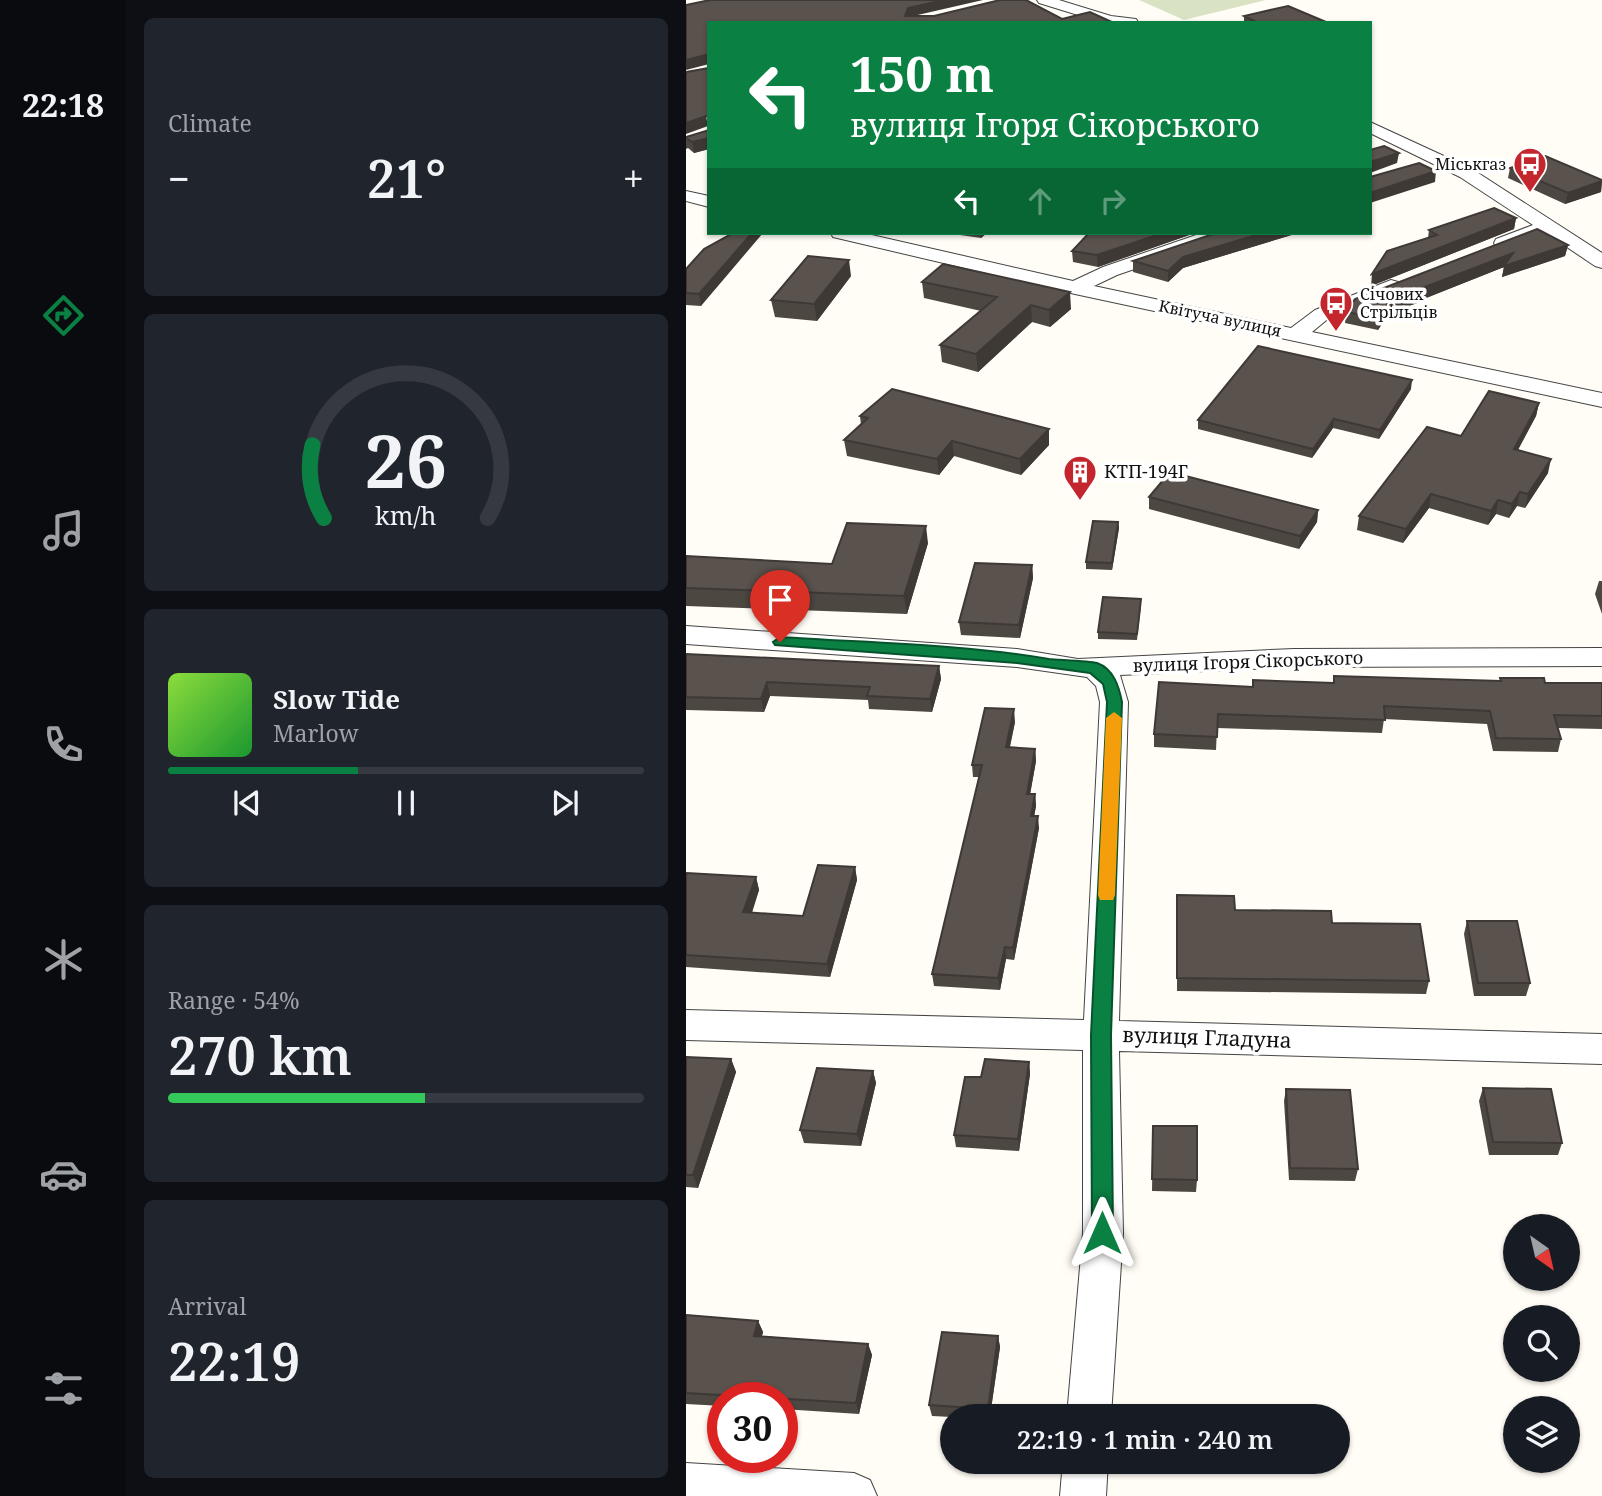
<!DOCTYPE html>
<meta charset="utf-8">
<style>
:root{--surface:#171b24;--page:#20242c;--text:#f1f3f6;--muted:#9ea1a6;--line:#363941;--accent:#0b8043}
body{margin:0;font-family:"Noto Serif",serif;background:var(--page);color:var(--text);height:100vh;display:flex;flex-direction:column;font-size:26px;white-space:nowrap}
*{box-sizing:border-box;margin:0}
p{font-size:23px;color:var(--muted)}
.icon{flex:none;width:38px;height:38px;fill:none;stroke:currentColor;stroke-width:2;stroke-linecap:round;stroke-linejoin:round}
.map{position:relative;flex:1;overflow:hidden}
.drawer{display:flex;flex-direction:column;gap:18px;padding:18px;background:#0d0f14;width:560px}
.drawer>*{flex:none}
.banner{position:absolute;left:21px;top:21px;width:665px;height:214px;border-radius:0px;box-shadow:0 2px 5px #0004;background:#0b8043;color:#fff;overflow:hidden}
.needle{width:46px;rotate:146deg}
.buttons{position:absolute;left:817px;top:1214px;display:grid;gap:14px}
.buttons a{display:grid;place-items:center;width:77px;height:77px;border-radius:50%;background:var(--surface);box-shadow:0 2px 5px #0004;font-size:35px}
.speed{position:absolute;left:21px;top:1382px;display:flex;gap:14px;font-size:35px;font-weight:700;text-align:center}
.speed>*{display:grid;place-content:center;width:91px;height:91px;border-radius:50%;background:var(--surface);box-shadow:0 2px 5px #0004;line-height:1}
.speed .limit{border:10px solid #d22;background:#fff;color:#111}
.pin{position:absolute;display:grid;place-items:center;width:60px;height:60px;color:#fff;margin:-72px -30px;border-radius:50% 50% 50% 0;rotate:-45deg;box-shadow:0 0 7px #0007}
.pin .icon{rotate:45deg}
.me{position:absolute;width:77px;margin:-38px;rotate:0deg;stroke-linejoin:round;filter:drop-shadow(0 0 5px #0008)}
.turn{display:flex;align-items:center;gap:24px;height:147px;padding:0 28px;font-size:32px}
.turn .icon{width:91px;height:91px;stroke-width:2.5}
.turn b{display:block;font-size:49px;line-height:60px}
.lanes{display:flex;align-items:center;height:66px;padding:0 28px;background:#0003;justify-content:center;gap:35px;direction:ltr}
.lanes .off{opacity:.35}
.big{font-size:52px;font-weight:600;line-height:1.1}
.drawer .card{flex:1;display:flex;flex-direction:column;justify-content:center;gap:10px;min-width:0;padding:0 24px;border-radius:10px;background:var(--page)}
.drawer .dial{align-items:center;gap:0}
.dial svg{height:182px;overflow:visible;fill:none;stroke:var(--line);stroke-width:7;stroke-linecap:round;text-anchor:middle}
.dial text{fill:var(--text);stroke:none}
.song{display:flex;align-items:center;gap:21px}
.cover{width:84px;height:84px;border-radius:10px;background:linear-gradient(135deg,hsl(90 70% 55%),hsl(130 70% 35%))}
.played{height:7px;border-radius:4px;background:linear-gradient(90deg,var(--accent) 40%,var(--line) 40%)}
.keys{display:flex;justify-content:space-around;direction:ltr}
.heat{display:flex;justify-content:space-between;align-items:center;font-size:38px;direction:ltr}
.charge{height:10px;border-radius:5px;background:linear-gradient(90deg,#34c759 54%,var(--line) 0)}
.trip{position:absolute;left:254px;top:1404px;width:410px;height:70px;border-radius:35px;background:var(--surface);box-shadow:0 2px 5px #0004;font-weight:600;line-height:70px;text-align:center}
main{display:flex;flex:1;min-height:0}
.dock{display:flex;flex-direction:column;width:126px;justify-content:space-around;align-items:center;background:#090b0e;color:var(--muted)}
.dock .icon{width:49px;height:49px}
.dock .on{color:var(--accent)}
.dock b{font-size:32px;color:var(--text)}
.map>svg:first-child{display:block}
.cemetery{fill:#d9e3c4}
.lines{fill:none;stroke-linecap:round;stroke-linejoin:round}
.minor-casing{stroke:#444;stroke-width:2}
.minor{fill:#fff;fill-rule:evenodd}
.wall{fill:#4d4742}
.shaded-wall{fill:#3f3936}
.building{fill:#5a524d;stroke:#3f3936;stroke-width:2}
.route{fill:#0b8043;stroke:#07532c;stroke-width:2}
.slow{fill:#f59e0b}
.labels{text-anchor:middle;stroke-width:7;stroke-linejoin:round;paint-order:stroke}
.far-poi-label{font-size:16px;fill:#111;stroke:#fff;text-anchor:end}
.far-street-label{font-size:16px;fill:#111;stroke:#fff}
.poi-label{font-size:18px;fill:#111;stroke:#fff;text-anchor:start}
.street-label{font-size:18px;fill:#111;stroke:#fff}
.near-street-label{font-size:21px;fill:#111;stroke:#fff}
</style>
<main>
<nav class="dock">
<b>22:18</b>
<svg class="icon on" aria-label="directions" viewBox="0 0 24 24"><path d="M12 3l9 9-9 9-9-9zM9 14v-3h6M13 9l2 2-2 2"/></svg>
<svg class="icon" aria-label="music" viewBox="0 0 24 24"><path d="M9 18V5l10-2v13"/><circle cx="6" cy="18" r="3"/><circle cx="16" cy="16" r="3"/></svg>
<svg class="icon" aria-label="phone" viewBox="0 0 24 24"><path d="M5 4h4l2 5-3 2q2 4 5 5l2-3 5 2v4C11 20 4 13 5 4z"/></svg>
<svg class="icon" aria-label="climate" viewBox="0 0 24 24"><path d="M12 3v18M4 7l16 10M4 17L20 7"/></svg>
<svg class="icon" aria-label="car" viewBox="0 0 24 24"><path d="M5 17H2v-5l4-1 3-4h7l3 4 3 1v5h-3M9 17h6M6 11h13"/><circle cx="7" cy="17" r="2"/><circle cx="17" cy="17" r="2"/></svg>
<svg class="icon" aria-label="filters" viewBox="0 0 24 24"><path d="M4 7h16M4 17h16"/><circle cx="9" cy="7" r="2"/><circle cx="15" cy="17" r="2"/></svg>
</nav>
<section class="drawer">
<div class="card"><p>Climate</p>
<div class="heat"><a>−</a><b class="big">21°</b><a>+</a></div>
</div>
<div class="card dial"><svg viewBox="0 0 100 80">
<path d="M14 69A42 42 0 1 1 86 69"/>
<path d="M14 69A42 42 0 0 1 9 37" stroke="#0b8043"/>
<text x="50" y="56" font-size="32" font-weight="700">26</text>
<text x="50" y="72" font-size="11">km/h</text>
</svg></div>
<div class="card">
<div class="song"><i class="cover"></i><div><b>Slow Tide</b><p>Marlow</p></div></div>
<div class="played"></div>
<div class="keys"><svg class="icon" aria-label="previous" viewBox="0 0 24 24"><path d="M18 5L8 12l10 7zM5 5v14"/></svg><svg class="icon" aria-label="pause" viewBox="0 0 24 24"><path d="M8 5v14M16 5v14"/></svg><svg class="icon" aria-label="next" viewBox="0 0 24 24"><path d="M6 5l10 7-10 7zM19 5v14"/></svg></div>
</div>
<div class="card"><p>Range · 54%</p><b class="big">270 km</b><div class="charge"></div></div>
<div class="card"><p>Arrival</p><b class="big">22:19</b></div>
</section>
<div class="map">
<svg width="916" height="1496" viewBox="0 0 916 1496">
<rect width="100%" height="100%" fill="#fffdf5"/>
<!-- cemetery -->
<path class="cemetery" d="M453 0H580L498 20Z"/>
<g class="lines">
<defs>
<path id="minor" d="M351 0H373L425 16 450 19 452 22 418 23 353 3Z
M684 122 786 169 916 253V268L909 266 860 233 824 247H810L808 243 810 239 847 225 774 177 684 133Z
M0 191 23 196V207L0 201Z
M145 233H177L387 281 417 267 516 233H543L541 237 431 275 408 286 605 328 629 310 705 280 712 282 715 286 712 290 643 318 626 332 916 393V407L389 294 147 237Z
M0 626 331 649 392 659 608 649 916 648V666L608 667 434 675 442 702 433 1021 916 1034V1064L433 1051 437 1233 425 1416H381L397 1233V1050L0 1040V1010L398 1020 414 702 410 686 401 677 331 667 0 644Z
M377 1461H422L420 1496H374Z
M0 1463 168 1473 184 1480 191 1496H0Z"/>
</defs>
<!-- minor casing -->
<use href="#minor" class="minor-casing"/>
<!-- minor -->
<use href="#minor" class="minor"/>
</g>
<!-- wall -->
<path class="wall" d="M558 16 640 23H558Z
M23 130V149L8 153 2 148 0 149V137Z
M824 168 916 180 915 192 879 204 822 178Z
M830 218 828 229 685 286 742 238 743 230Z
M47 233 15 306 0 305V269Z
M260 233H301L295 238Z
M417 233H509L412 267 387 262 386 251Z
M530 233H612L497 268 482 282 447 272V261Z
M882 245 879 256 816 277 818 267 735 300 734 302 703 313 692 330 659 323 660 312Z
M165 276 131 321 89 317 85 300Z
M236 282 385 309 364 327 346 322 292 372 256 362 254 345 295 311 238 298Z
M725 389 693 439 647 428 626 458 512 429V420Z
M853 403 850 416 832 450 862 473 839 508 831 506 823 518 810 514 802 525 743 508 717 543 671 530 673 516 775 436Z
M174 416 363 429V445L335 475 268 456 253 475 161 456 158 440 175 425Z
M463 497 632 510 631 522 613 549 463 509Z
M432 522 433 528 426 570 400 569V562Z
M242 543 221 614 0 606V556L146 564Z
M346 565 347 578 334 638 275 635 273 622Z
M913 581H916V614L909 594Z
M455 606 451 640 412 639V632Z
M0 654 253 666 255 679 246 712 183 709 182 700 84 696 78 712 0 710Z
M648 676 814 681V678L859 683H916V729L872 728 875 739 872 752 807 751 801 724 698 719 696 733 531 728 530 750 468 747V734L567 687 647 683Z
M329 722 324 747 349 749 350 761 344 794H349L350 806 348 816 353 828 328 960 320 959 314 990 248 986 246 974 293 777H287L286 765Z
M169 867 171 880 144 977 0 967V876L70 877 73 890 66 913 117 916Z
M491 895 549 910 646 923 743 981 740 994 491 991Z
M781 921 844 983 840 996H788L778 934Z
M0 1057 45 1059 50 1072 12 1188 0 1187Z
M343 1062 344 1074 333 1151 270 1147 268 1135 295 1077Z
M187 1071 190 1083 175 1146 118 1143 114 1130Z
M797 1088 876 1143 872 1155H803L793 1101Z
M600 1089 672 1169 669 1181 603 1180 598 1101Z
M467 1126 511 1180 510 1192 466 1191Z
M0 1315 72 1321 77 1332 76 1336 182 1344 186 1355 173 1414 96 1409V1398H37V1406L0 1404Z
M312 1336 314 1347 304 1416H266V1417L246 1416 243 1405Z"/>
<!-- shaded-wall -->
<path class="shaded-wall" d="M258 0H297L223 17 219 16 222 8Z
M23 54V64L0 70V60Z
M20 116 22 126 0 134V123Z
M23 138V149L8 153 6 142Z
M713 153 711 163 684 173V162Z
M750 171 749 182 684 203V193Z
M916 181 915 192 879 204 882 193Z
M830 218 828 229 685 286 686 274Z
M66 233H77L15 306 13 294Z
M295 233H301L295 238Z
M477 233H509L412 267 411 255Z
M577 233H612L497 268 482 282V271L497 257Z
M882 245 879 256 816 277 818 267 735 300 734 302 703 313 692 330 693 318 704 301 827 253Z
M163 260 165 276 131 321 128 304Z
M384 292 385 309 364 327 363 310Z
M345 305 346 322 292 372 290 354Z
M726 380 725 389 693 439 694 430Z
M853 403 850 416 825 462 828 449Z
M648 419 647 428 626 458 627 449Z
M363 429V445L335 475 334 459Z
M266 441 268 456 253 475 251 459Z
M865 459 862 473 839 508 842 494Z
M834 492 831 506 823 518 826 504Z
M745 494 743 508 717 543 720 529Z
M812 500 810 514 802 525 805 511Z
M632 510 631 522 613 549 614 536Z
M432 522 433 528 426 570V563Z
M240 526 242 543 221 614 218 596Z
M346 565 347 578 334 638 333 625Z
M253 666 255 679 246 712 244 699Z
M81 682 84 696 78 712 75 699Z
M328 709 329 722 321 759 320 747Z
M349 749 350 761 342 806 341 794Z
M349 794 350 806 346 828 345 816Z
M352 816 353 828 328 960 327 948Z
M169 867 171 880 144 977 141 964Z
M70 877 73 890 61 925 57 912Z
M319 947 320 959 314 990 312 978Z
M45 1059 50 1072 12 1188 7 1175Z
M343 1062 344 1074 333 1151 332 1139Z
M187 1071 190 1083 175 1146 171 1134Z
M72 1321 77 1332 73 1347 68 1336Z
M312 1336 314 1347 304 1416H303L302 1409Z
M182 1344 186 1355 173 1414 170 1403Z"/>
<!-- building -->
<path class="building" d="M24 0H258L222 8 219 16H248L314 0H340L376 19 404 12 428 23H23V56V54L0 60V5Z
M602 6 640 22 572 23 558 16Z
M23 68V118L20 116 0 123V72Z
M23 130V138L6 142 0 138V137Z
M698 146 713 153 684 162V150Z
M859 156 916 180V181L882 193 824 168Z
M733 163 750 171 684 193V177Z
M808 208 830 218 686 274 701 251 751 235 743 230Z
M851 229 882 245 818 266 827 253 734 289 736 291 704 301 693 318 660 312 669 299Z
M47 233H66L13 294 0 293V269L18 249Z
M403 233H477L411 255 386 251Z
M530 233H577L497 257 482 271 447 261Z
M122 256 163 260 128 304 85 300Z
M257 264 384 292 363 310 345 305 290 354 254 345 311 297 236 282Z
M572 346 726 380 694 430 648 419 627 449 512 420Z
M206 389 363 429 334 459 266 441 251 459 158 440 182 418 174 416Z
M803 391 853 403 828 449 865 459 842 494 834 492 826 504 812 500 805 511 745 494 720 529 673 516 741 427 775 436Z
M484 472 632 510 614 536 463 497Z
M407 521 432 522 426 563 400 562Z
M161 523 240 526 218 596 0 588V556L146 564Z
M289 563 346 565 333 625 273 622Z
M417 597 455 599 451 634 412 632Z
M0 654 253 666 244 699 181 696 184 687 81 682 75 699 0 697Z
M648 676 815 681 814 678H858L859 683H916V716L868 715 875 739 810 738 804 711 698 706 699 720 532 714 531 737 468 734 473 682 567 687V680L648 683Z
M299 708 328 709 320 747 349 749 341 794H349L345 816H352L327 948 319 947 312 978 246 974 296 765H286Z
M132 865 169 867 141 964 0 955V876L1 873 70 877 57 912 117 916Z
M491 895 548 896 549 910 645 911 646 923 734 924 743 981 491 978Z
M781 921H831L844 983H792Z
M0 1057 45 1059 7 1175H0Z
M299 1059 343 1062 332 1139 268 1135 279 1077H295Z
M131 1068 187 1071 171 1134 114 1130Z
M797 1088 865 1089 876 1143 807 1142Z
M600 1089 664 1090 672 1169 604 1168Z
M467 1126H511V1180L466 1179Z
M0 1315 72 1321 68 1336 182 1344 170 1403 0 1393Z
M256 1332 312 1336 302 1409 243 1405Z"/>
<!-- route -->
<path class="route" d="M94 637C183 643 275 644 363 659 374 660 403 661 411 663 428 669 433 687 436 702L425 1035 427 1233 424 1240 416 1243 409 1240 406 1233 405 1035 421 702 417 684 404 673 331 663 89 645 87 642Z"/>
<!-- slow -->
<path class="slow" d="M428 712 436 718 429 895 427 900H414L412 895 420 718Z"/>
<!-- icons -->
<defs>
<symbol id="bus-pin" viewBox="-11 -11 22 30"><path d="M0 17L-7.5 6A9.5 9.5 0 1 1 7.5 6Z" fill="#c4262e" stroke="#fff"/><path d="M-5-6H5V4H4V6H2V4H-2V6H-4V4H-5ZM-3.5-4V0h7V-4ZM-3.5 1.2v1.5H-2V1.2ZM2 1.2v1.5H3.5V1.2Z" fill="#fff"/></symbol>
<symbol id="building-pin" viewBox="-11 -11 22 30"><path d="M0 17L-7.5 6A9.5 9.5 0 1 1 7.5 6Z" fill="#c4262e" stroke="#fff"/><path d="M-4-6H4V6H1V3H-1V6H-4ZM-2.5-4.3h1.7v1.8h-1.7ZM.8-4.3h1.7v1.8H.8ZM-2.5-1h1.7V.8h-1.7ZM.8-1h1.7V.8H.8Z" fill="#fff"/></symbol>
</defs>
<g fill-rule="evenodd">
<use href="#bus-pin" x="825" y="145" width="38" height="52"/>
<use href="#bus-pin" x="631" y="284" width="38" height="52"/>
<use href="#building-pin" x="375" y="453" width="38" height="52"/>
</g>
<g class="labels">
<!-- far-poi labels -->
<g class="far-poi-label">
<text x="820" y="170">Міськгаз</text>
<text x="674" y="300" text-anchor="start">Січових<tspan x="674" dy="18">Стрільців</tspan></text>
</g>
<!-- far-street labels -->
<g class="far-street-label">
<text transform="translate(534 318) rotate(12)" y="6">Квітуча вулиця</text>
</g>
<!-- poi labels -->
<g class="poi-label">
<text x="418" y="478">КТП-194Г</text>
</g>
<!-- street labels -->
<g class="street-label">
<text transform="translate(562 662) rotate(-2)" y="6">вулиця Ігоря Сікорського</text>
</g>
<!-- near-street labels -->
<g class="near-street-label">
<text transform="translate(521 1038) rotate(2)" y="7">вулиця Гладуна</text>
</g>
</g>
</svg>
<div class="buttons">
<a><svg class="needle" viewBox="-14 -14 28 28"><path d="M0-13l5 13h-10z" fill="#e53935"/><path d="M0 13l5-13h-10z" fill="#9ea1a6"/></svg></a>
<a><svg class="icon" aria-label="search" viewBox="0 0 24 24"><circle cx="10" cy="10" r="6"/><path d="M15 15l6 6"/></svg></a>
<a><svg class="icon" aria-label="layers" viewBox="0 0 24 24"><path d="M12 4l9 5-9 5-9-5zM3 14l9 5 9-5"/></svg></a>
</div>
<div class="speed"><div class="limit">30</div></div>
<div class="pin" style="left:94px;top:642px;background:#d93025"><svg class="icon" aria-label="arrive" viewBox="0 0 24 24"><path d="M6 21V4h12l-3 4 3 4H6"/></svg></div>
<svg class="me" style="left:416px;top:1233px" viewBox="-20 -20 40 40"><path d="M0-17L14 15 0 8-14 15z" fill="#0b8043" stroke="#fff" stroke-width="4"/></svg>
<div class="trip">22:19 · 1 min · 240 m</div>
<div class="banner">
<div class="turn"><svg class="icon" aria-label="left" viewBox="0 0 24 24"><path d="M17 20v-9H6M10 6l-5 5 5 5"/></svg><div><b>150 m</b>вулиця Ігоря Сікорського</div></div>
<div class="lanes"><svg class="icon" aria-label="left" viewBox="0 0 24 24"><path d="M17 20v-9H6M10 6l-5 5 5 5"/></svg><svg class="icon off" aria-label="ahead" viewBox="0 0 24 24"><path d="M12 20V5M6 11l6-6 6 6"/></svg><svg class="icon off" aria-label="right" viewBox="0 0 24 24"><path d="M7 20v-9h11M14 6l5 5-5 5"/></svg></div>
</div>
</div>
</main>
